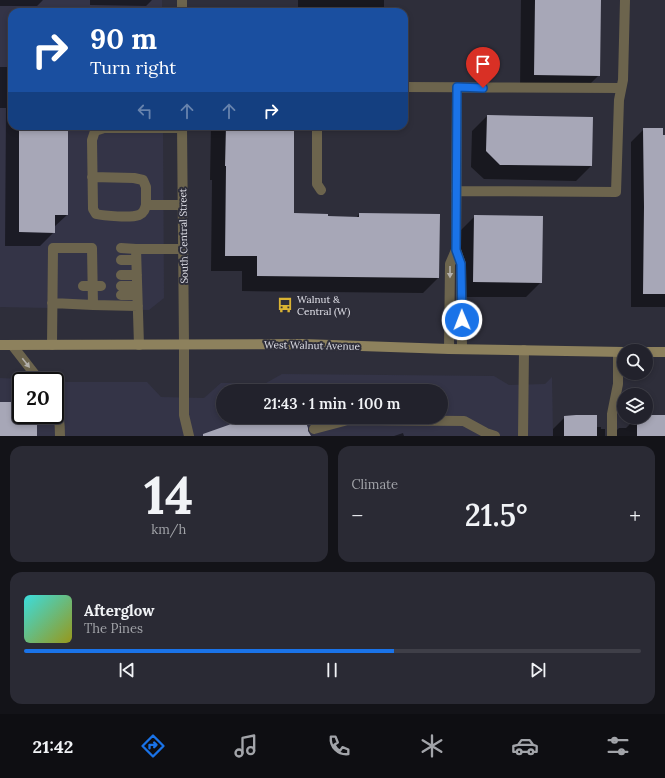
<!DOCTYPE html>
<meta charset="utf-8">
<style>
:root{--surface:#22222c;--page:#2a2a34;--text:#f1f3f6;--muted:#a2a4a9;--line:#3f3f48;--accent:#1a73e8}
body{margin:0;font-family:Lora,serif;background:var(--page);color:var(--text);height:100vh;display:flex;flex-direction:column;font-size:15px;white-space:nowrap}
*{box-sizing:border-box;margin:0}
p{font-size:13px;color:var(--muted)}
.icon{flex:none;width:22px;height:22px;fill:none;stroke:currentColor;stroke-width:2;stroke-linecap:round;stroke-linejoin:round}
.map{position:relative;height:436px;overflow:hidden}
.sheet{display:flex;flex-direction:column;gap:10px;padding:10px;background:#131318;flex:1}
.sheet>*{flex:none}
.guide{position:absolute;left:8px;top:8px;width:400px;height:122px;border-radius:12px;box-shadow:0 2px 6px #0003,0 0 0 1px var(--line);background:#1a4fa0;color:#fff;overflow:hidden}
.buttons{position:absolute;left:617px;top:344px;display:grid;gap:8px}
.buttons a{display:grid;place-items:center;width:36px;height:36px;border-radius:50%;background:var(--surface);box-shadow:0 2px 6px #0003,0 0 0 1px var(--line);font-size:20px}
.speed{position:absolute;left:12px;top:372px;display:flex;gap:8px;font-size:20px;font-weight:700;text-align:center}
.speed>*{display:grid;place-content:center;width:52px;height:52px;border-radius:50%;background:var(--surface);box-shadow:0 2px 6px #0003,0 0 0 1px var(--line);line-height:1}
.speed .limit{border:2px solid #111;border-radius:6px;background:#fff;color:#111}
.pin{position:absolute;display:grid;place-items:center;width:34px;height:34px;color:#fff;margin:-41px -17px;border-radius:50% 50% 50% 0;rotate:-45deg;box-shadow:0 0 4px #0007}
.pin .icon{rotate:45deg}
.me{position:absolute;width:44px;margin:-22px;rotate:359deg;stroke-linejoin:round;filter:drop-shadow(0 0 3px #0008)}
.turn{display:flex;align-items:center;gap:14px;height:84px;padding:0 16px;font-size:18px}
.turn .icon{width:52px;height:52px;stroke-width:2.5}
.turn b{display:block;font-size:28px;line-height:34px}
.lanes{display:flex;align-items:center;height:38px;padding:0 16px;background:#0003;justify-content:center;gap:20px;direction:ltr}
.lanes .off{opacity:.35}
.big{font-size:30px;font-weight:600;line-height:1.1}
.sheet .card{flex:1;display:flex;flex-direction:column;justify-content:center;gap:6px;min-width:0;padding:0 14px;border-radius:12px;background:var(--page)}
.sheet .dial{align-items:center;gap:0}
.dial b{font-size:52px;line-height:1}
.song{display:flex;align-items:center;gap:12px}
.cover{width:48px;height:48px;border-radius:6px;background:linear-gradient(135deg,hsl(180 70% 55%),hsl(60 70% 35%))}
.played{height:4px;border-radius:2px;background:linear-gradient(90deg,var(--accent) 60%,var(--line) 60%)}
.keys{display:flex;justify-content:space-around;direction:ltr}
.heat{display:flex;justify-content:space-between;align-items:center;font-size:22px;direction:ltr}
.sheet .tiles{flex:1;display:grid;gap:10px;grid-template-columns:1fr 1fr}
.card:last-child{grid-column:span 2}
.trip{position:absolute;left:216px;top:384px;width:232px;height:40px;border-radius:20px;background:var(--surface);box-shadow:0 2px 6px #0003,0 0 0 1px var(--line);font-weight:600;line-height:40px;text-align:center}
.menu{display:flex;height:64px;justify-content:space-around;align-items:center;background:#0e0e12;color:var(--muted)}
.menu .icon{width:28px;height:28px}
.menu .active{color:var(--accent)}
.menu b{font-size:18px;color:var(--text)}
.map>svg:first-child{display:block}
.built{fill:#343447;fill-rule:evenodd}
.shadow{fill:#0007}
.building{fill:#a7a7b7}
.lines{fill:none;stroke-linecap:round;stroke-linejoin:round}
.lane{stroke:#6c644d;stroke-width:10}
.street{stroke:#6c644d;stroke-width:10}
.secondary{stroke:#8d815d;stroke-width:10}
.oneway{fill:#b2afab}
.route-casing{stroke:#114b97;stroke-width:10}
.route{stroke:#1a73e8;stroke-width:7}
.labels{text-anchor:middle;stroke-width:4;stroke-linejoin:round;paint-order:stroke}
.street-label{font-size:10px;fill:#e1e1e9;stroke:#2e2e3a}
.poi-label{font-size:10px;fill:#e1e1e9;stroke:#2e2e3a;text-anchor:start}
</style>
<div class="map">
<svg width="665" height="436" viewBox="0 0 665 436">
<rect width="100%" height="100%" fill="#2e2e3a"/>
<!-- built -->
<path class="built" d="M0 0H162V12H12V126H163L164 298 149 310 0 307Z
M282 374 494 376 509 385 545 384 552 377 553 436H0V378L22 379 27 381H21V415H55V381H38L50 380 52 378H55L66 382H147L161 397 204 398 221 383H266ZM223 391H441V417H223Z"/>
<!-- shadow -->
<path class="shadow" d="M0 0H43L37 6H0Z
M90 0H152L146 6 90 5Z
M298 0H384V12H298Z
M521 0H600L599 75 584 90H520Z
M0 67H12V126H127L123 130 67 129V215L54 227V232L40 246H5L6 108H0Z
M487 116 592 118 591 166 576 181 484 179 471 167 472 131Z
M211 126H294L293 214 356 218 359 214 438 278 423 293 242 291V271H211L212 180H210Z
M644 129 662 136H665V307H631V142Z
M475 216 541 282 526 297H459L460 231Z
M646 416H665V436H611L619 428H626L637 417Z
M565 417 596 427H601V429H605V436H553V429Z
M403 433 404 436H394Z"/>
<!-- building -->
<path class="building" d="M535 0H601L600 76 534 75Z
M487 115 593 117 592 166 500 165 486 151Z
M19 126H68V215H55V233L19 232Z
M226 126H294V213L328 214V216L359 217V213L440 214 439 278 257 276V256H225L226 166H225Z
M643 128H663V135H665V294H643L644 207Z
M474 215 543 216 542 283 473 282Z
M0 402H21V415H37V436H0Z
M576 415H597V436H564V416Z
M650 415H665V436H637V417H646V416H650Z
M251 417H304L308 428V431L311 436H203V434Z"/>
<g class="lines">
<!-- lane -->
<path class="lane" d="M404 87 621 88
M317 126V184L321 190
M182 128H104L95 131 92 140 93 209 96 214C104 216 131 218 139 215 144 213 145 209 146 205H183
M92 177 134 178 143 180 146 187V205
M456 191 616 192 619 100 623 80 625 0
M121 248 136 249
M456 250 457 87
M121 260H136
M121 275H137
M83 286H101
M121 286H137
M121 295H137
M93 305 138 306
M12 345 40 381
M52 345 53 248H92L93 305 52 303
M139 345 136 249H183
M184 345V415L189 436
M449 349 450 264 456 250 461 264 462 349
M55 403C59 413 60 425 60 436
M314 429 348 420 464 421 486 433 495 436
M523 436 524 350
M612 436V414L618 384V352"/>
<!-- street -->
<path class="street" d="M182 0V12
M182 126 184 345"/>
<!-- secondary -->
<path class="secondary" d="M0 345 302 344 449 349 624 352
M646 352H665"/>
</g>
<!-- one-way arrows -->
<defs><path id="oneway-solid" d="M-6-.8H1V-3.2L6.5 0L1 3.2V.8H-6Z"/></defs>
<g class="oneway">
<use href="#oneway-solid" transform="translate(450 272) rotate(90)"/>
<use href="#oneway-solid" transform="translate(26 363) rotate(52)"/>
</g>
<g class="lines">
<defs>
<path id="route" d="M462 320 461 264 456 250 457 87 483 88"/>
</defs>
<!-- route casing -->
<use href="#route" class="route-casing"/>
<!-- route -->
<use href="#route" class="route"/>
</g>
<!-- icons -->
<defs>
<symbol id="bus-bare" viewBox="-9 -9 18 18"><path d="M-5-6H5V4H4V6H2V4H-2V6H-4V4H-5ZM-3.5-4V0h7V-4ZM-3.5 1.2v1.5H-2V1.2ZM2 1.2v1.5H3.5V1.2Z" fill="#dab333" stroke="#2e2e3a" stroke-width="2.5" paint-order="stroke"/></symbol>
</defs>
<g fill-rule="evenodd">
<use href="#bus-bare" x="274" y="294" width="22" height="22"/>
</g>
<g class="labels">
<!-- street labels -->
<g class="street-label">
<text transform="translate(183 236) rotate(-91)" y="4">South Central Street</text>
<text transform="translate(312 345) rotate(1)" y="4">West Walnut Avenue</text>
</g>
<!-- poi labels -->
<g class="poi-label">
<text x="297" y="303">Walnut &amp;<tspan x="297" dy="12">Central (W)</tspan></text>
</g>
</g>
</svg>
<div class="buttons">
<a><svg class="icon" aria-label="search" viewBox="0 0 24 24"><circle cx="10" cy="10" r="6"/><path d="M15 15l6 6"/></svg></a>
<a><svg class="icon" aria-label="layers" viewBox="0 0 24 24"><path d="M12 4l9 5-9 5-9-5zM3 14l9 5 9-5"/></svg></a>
</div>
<div class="speed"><div class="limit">20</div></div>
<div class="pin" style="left:483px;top:88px;background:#d93025"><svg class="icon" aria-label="arrive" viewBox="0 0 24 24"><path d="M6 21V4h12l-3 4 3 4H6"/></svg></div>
<svg class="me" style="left:462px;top:320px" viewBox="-20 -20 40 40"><circle r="17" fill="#1a73e8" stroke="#fff" stroke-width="3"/><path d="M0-11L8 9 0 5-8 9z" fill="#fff"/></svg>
<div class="trip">21:43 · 1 min · 100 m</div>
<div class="guide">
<div class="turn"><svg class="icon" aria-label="right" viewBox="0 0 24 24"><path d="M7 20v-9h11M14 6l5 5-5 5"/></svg><div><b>90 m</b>Turn right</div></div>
<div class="lanes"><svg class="icon off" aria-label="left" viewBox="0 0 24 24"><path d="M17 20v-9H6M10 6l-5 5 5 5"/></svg><svg class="icon off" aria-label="ahead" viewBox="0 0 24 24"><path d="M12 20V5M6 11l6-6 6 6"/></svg><svg class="icon off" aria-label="ahead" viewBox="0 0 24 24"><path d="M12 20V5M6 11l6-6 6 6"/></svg><svg class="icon" aria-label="right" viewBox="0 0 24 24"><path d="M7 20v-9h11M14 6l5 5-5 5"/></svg></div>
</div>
</div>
<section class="sheet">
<div class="tiles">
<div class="card dial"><b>14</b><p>km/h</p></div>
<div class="card"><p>Climate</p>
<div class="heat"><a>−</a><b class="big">21.5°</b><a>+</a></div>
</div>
<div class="card">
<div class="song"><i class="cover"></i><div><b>Afterglow</b><p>The Pines</p></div></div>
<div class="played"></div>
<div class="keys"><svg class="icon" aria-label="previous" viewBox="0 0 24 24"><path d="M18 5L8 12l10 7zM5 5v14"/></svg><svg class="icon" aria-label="pause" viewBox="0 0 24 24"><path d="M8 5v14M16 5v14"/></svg><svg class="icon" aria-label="next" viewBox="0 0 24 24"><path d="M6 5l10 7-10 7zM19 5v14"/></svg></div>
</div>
</div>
</section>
<nav class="menu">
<b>21:42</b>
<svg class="icon active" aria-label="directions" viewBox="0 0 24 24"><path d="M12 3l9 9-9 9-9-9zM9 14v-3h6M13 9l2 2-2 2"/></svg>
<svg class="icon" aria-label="music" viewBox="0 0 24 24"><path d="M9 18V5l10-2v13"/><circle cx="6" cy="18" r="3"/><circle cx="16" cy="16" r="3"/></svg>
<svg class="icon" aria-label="phone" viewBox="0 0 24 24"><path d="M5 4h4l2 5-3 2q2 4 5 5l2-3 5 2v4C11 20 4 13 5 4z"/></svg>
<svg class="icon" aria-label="climate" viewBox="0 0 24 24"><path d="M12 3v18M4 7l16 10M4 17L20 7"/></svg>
<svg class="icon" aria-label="car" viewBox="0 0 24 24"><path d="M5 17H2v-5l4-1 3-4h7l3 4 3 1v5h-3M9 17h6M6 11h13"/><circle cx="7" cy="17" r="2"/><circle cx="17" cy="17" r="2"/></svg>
<svg class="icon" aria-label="filters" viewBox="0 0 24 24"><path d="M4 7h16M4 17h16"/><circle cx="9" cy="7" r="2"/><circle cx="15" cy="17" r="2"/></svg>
</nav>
